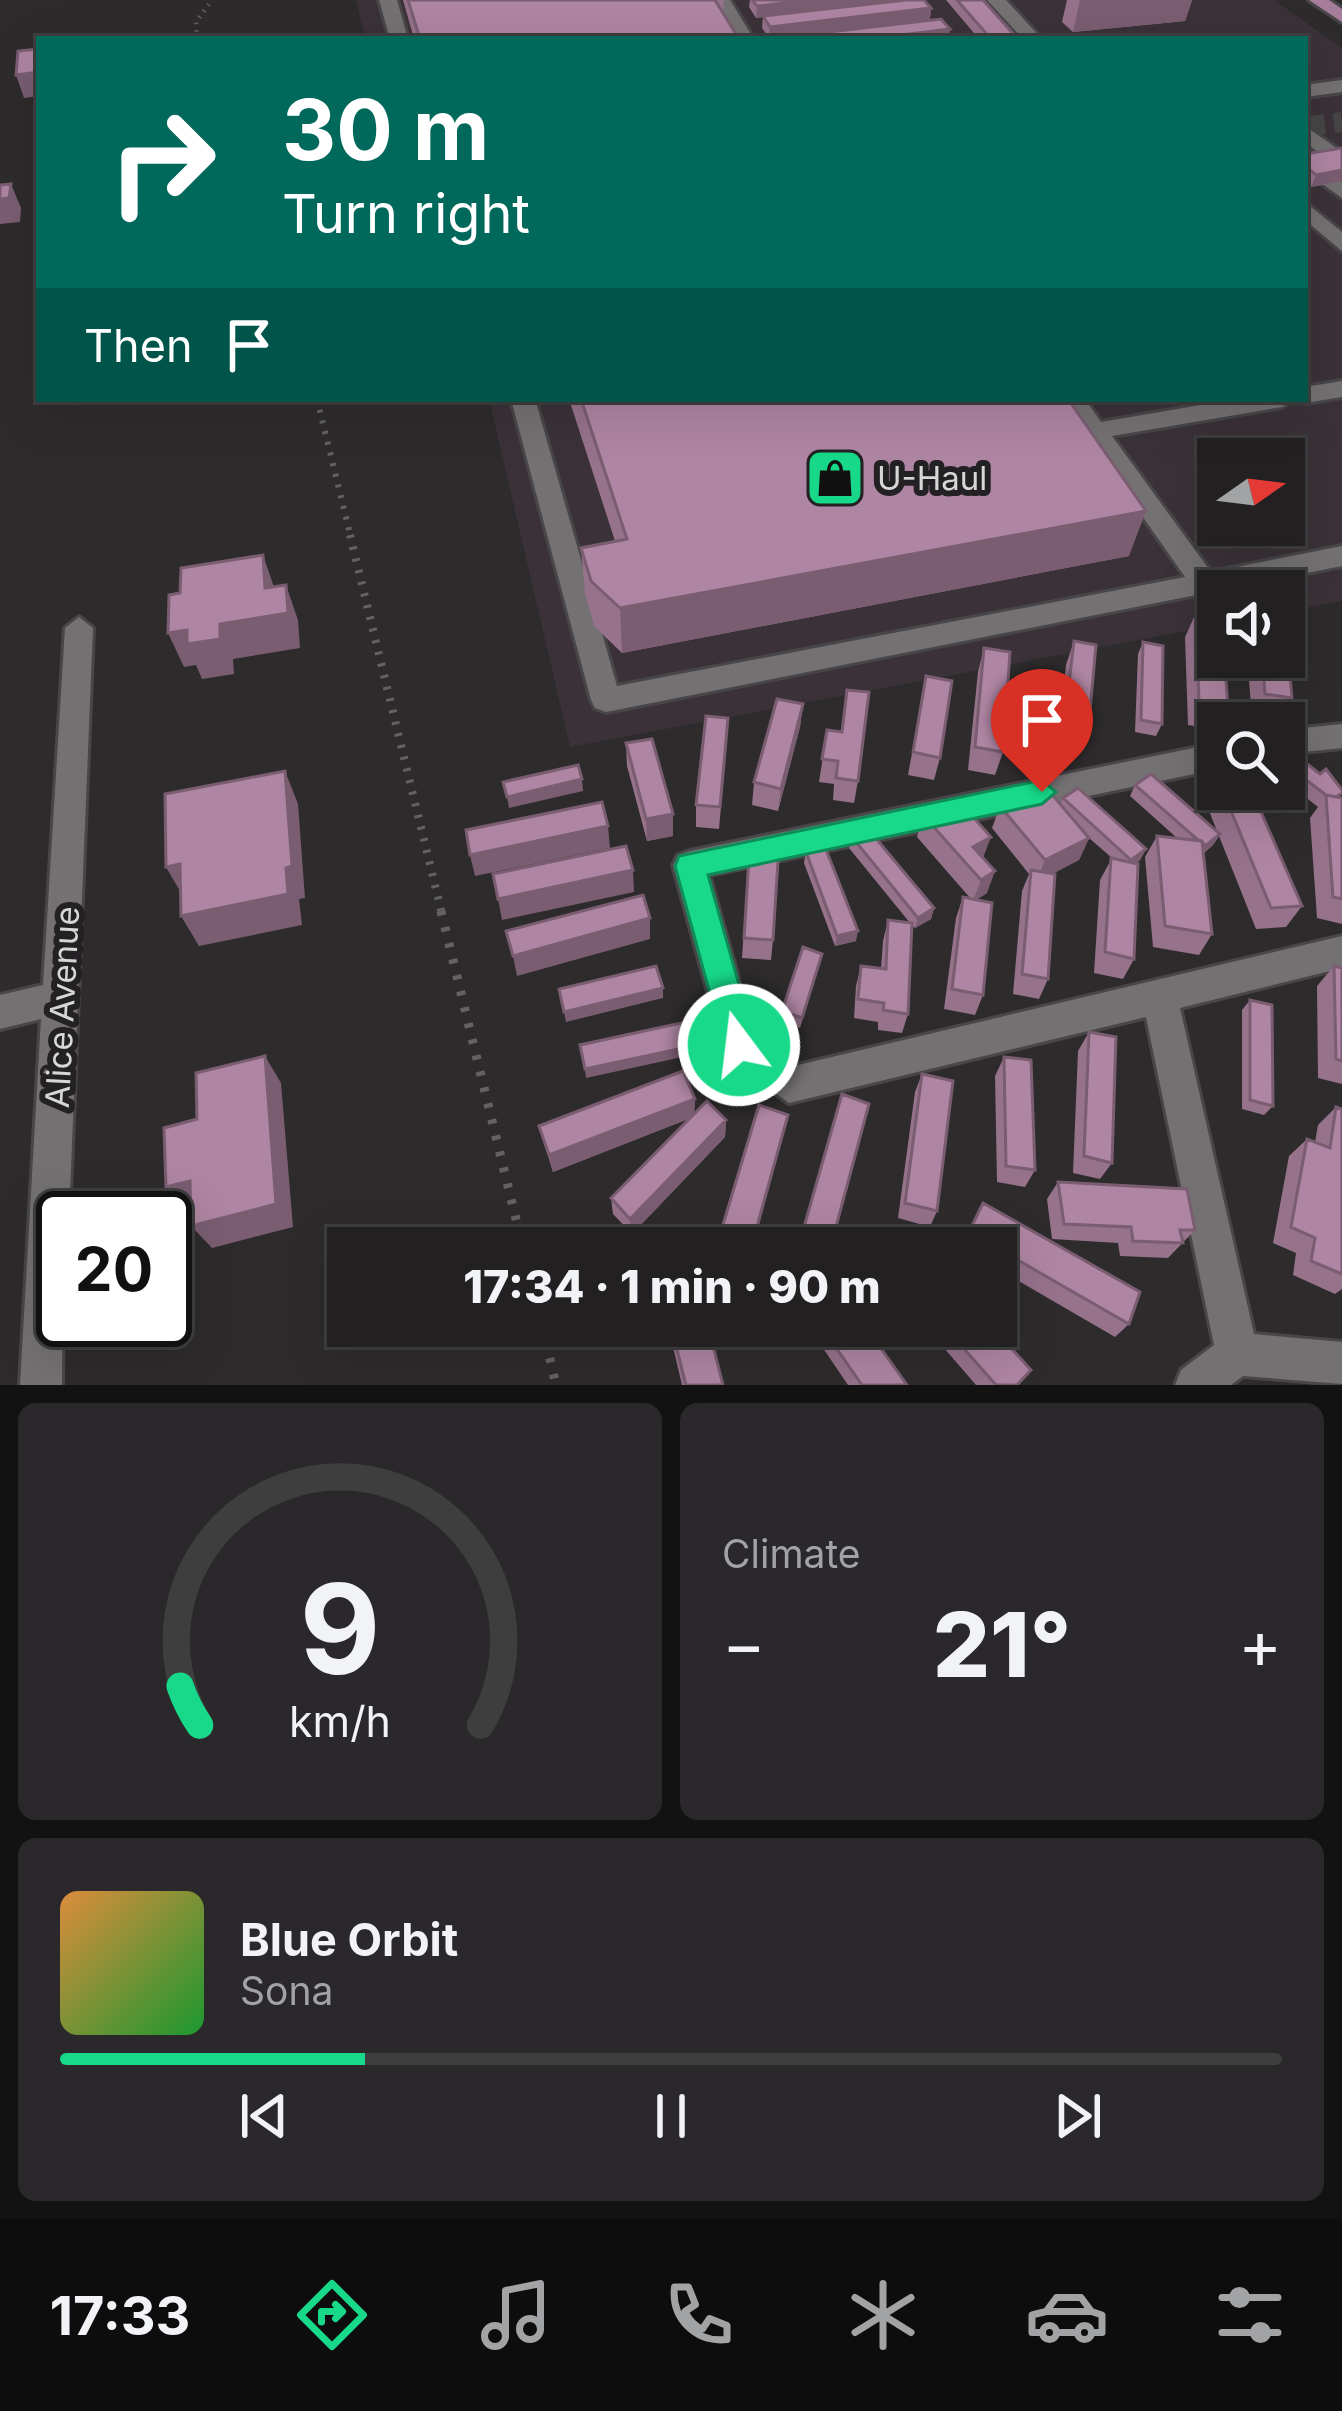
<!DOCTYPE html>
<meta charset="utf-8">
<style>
:root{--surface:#222021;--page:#2a282a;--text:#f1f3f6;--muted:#a2a3a5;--line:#3f3e3f;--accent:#17d989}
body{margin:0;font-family:Inter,sans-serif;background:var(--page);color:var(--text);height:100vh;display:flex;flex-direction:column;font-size:45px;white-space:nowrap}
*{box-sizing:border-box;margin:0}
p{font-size:39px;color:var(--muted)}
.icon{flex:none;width:66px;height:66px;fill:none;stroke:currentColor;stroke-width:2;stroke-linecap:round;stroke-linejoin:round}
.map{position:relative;height:1385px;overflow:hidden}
.panel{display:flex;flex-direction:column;gap:18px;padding:18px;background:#131212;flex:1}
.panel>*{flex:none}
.guide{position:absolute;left:36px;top:36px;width:1272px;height:366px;border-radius:0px;box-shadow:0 12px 48px #0002,0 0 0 3px var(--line);background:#00695c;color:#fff;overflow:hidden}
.needle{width:78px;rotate:76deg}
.controls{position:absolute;left:1197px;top:438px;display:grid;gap:24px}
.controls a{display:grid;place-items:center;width:108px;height:108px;border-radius:0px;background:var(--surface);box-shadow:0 12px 48px #0002,0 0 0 3px var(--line);font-size:60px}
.speed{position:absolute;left:36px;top:1191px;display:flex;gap:24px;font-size:60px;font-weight:700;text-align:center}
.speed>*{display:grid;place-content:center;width:156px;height:156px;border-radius:50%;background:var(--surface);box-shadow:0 12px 48px #0002,0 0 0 3px var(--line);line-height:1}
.speed .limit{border:6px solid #111;border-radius:18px;background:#fff;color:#111}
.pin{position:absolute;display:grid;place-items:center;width:102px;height:102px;color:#fff;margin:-123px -51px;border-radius:50% 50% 50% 0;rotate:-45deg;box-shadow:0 0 12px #0007}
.pin .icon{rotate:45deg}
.me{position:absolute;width:132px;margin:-66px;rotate:345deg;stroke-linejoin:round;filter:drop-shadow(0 0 9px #0008)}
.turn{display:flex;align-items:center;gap:42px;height:252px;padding:0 48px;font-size:54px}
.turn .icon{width:156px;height:156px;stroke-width:2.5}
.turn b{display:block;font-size:84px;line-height:102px}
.then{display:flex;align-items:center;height:114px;padding:0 48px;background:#0003;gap:24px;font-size:45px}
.big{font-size:90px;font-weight:800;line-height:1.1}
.panel .widget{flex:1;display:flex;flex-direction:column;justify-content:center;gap:18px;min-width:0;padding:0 42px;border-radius:18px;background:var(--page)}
.panel .dial{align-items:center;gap:0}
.dial svg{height:312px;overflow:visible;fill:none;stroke:var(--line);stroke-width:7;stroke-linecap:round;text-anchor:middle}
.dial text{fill:var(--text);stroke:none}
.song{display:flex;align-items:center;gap:36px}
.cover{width:144px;height:144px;border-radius:18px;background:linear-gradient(135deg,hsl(30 70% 55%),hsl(130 70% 35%))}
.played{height:12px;border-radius:6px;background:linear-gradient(90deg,var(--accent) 25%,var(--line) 25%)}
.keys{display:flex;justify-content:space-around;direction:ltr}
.heat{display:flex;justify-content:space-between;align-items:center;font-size:66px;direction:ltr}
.panel .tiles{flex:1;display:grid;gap:18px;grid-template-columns:1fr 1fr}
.widget:last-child{grid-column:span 2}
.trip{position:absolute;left:327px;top:1227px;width:690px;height:120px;border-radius:0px;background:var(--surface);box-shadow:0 12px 48px #0002,0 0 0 3px var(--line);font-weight:800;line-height:120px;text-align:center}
.tab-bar{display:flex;height:192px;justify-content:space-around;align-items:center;background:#0e0d0d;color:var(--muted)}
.tab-bar .icon{width:84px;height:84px}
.tab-bar .current{color:var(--accent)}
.tab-bar b{font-size:54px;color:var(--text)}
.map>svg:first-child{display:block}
.built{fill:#3a3238;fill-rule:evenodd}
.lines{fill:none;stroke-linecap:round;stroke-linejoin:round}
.minor-tunnel{stroke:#474546;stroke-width:20;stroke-dasharray:20 9;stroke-linecap:butt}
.minor-casing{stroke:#484648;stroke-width:6}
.major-casing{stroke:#484648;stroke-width:6}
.path-far3{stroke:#636162;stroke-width:4.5;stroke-dasharray:1.5 6;stroke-linecap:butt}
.path-far2{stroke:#636162;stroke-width:6;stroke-dasharray:3 8;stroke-linecap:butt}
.path-far1{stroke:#636162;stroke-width:8;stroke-dasharray:3 9;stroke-linecap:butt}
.path{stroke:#636162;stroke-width:9;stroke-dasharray:4.5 12;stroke-linecap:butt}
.minor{fill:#747173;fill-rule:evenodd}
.major{fill:#a67d9a;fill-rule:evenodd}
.wall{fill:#96728b}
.shaded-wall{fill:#7a5d71}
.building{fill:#ae85a2;stroke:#7a5d71;stroke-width:3}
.route{fill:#17d989;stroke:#0f8d59;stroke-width:3}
.labels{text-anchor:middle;stroke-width:12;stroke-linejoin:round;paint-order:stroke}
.poi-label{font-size:33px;fill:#d8d7d8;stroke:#232123;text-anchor:start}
.street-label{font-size:33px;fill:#d8d7d8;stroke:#232123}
</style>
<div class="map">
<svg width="1342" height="1385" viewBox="0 0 1342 1385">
<rect width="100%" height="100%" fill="#2d2b2c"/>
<!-- built -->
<path class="built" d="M356 0H1274L1342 48V601L1284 612V591H1218V625L570 747 489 399H1305V39H365ZM1218 459H1284V525H1218Z"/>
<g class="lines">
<!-- minor-tunnel -->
<path class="minor-tunnel" d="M1305 127 1342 122"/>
<defs>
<path id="minor" d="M379 0H397L408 39H390Z
M712 0H730L754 39H736Z
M987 0H1006L1042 39H1023Z
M1342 80V92L1305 97V85Z
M1305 126 1342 152V164L1332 163 1305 142Z
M1331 177 1342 182V198L1321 183Z
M1305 202 1342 232V251L1305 220Z
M1342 381V397L1305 403 1295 399H1305V387Z
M511 399H535L617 686 1185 577 1060 399H1085L1101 422 1236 399H1294L1282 407 1112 436 1211 572 1342 546V566L606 712 595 708 591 700Z
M79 617 93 628 69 1218H63L62 1385H20L41 1019 0 1029V995L43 985 65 628Z
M1342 724V748L1284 754V730Z
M1218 743V769L709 875 754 1035 794 1066 1342 936V968L1180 1008 1254 1334 1342 1342V1384L1243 1376 1231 1385H1175L1181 1370 1214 1345 1146 1017 789 1103 726 1057 673 865 678 855 690 851Z"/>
<path id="major" d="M1309 0H1329L1342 9V22Z"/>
</defs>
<!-- minor casing -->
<use href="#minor" class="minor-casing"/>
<!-- major casing -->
<use href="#major" class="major-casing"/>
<!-- path-far3 -->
<path class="path-far3" d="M197 39 196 22 212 0"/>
<!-- path-far2 -->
<path class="path-far2" d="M317 399 351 538"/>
<!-- path-far1 -->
<path class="path-far1" d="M350 535 442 914"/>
<!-- path -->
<path class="path" d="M441 911 523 1248
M542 1326 556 1385"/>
<!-- minor -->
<use href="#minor" class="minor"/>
<!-- major -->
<use href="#major" class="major"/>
</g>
<!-- wall -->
<path class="wall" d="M403 0H724L723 13 739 39H414Z
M750 0H924L931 8 930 19 769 38 762 28 763 17 756 18 749 7Z
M946 0H983L1018 39H979Z
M1067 0H1192L1185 21 1073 32 1062 22Z
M1342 148V181L1311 187 1305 182V154Z
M569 399H1068L1129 556 622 653 594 626 585 593 581 548 615 541Z
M1196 613 1228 706 1215 729 1188 725 1185 637Z
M1074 641 1088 733 1078 756 1056 751 1057 737 1039 733 1040 720 1048 697 1062 700 1066 665Z
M1143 642 1162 724 1156 736 1135 732 1138 654Z
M984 648 1003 752 995 775 968 770 978 672Z
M1247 657H1284L1292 698 1278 721 1252 717Z
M926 676 940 758 934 780 908 775Z
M803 704 800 727 778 811 752 805 754 782Z
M827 730 858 781 854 803 833 800 834 784 819 782Z
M727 741 719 829 696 827V805Z
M626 743 673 836 647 841 627 766Z
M1284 759 1342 798V924L1317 918 1310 818 1318 807 1284 780Z
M1214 771H1218V789H1251L1302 906 1286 927 1256 929 1219 836 1213 845 1203 854 1212 934 1199 955 1153 947 1145 857 1157 836 1177 838 1130 796 1135 785 1217 831 1202 793Z
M1063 798 1146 849 1140 860 1136 864 1134 959 1123 979 1094 973 1100 880 1112 858 1089 838 1079 860 1052 874 1048 979 1039 999 1013 994 1022 891 1029 874 992 828 1000 806 1060 804Z
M923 815 983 858 987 893 976 900 983 995 975 1015 944 1009 956 918 963 897 971 899 917 837Z
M852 837 934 908 931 919 915 928 911 924 908 1014 902 1033 878 1030V1022L854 1018 856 986 861 966 881 969 883 941 888 920 910 923 849 848Z
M750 841 773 940 771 960 742 958Z
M806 852 856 941 835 946 804 863Z
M822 954 800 1028 780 1021 782 1011Z
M1334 966 1342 968V1084L1318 1078 1317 986Z
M1250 1000 1273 1106 1264 1115 1242 1109V1010Z
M1089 1032 1112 1163 1100 1179 1073 1173 1078 1051Z
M1004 1057 1035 1170 1025 1187 997 1182 995 1076Z
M922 1074 937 1211 930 1227 898 1218 915 1092Z
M842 1094 869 1104 830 1248H815L801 1243Z
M695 1099 694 1114 726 1120 725 1137 632 1234 613 1214 611 1198 690 1118 553 1172 539 1126Z
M1336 1107 1342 1109V1289L1335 1294 1293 1275 1296 1253 1273 1243 1289 1156 1307 1139 1315 1142 1318 1125Z
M1058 1182 1195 1230 1168 1258 1120 1256 1118 1243 1052 1239 1047 1199Z
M983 1203 1129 1324 1115 1337 996 1268V1248H961Z
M668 1326H708L723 1385H682Z
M808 1326H865L907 1385H848Z
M925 1326H991L1017 1385H976Z"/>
<!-- shaded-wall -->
<path class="shaded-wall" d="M812 0H907L756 18 757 6Z
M1080 0H1192L1185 21 1073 32Z
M931 8 930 19 769 38 770 27Z
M950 29 949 39H868Z
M39 72V96L24 98 16 75Z
M1342 170V181L1311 187 1316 175Z
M11 184 21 208 20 222 0 224V199Z
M1146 511 1129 556 622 653 620 608Z
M263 555 275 590 286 585 298 620 300 648 233 659 234 674 202 679 196 665 184 667 168 633 220 624 265 588Z
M803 704 800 727 778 811 781 789Z
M285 771 298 804 305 898 299 899 302 925 199 946 181 916 286 868Z
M582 779 583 791 509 808 507 797Z
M673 814V836L647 841 646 819Z
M608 826 610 848 475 876 470 855Z
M1220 834 1213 845 1199 857 1205 846Z
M991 837 983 858 973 847Z
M1089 838 1079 860 1036 882 1045 860Z
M1146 849 1140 860 1126 871 1131 860Z
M180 864 184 898 166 867Z
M633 870 634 892 502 920 498 899Z
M995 871 987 893 973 901 981 880Z
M934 908 931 919 915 928 918 918Z
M650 918V939L517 976 513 956Z
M858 931 856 941 835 946 837 936Z
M663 988V998L566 1022 564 1012Z
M688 1047 687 1056 586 1078 585 1069Z
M265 1056 281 1083 293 1227 212 1248 191 1226Z
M695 1099 694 1117 553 1172 549 1155Z
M788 1115 753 1248H751Z
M726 1120 725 1137 632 1234 630 1219Z
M190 1181 210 1205 187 1211 166 1187Z"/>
<!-- building -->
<path class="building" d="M408 0H715L739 39H420Z
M752 0H812L757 6Z
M906 0H924L931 8 770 27 763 16Z
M957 0H983L1018 39H991Z
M941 19 950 29 868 39H768Z
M39 49V72L16 75 18 51Z
M1342 148V170L1316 175 1305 165V154Z
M11 184 9 198 0 199V185Z
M581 399H1068L1146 511 620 608 591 581 581 548 627 539Z
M263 555 265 588 286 585 288 613 220 624V639L187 644V630L168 633 169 595 180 593 181 568Z
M1196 613 1218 617V657H1224L1228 706 1199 702Z
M1284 613 1292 698 1265 694 1262 657H1284Z
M1074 641 1096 645 1088 733 1065 728 1066 713 1047 709 1048 697 1067 701Z
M1143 642 1163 646 1162 724 1141 720Z
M984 648 1010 652 1003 752 975 747Z
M926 676 952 681 940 758 913 752Z
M847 690 869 692 858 781 836 778 838 761 822 759 827 730 842 732Z
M777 699 803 704 781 789 754 782Z
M706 716 728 718 720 807 696 805Z
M652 739 673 814 646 819 626 743Z
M1292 752 1320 774 1326 769 1342 790V793L1336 797 1326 795 1284 763V759Z
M578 765 582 779 507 797 503 782Z
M285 771 292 866 286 868 288 894 181 916 180 864 166 867 165 794Z
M1151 774 1220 834 1205 846 1202 841 1198 840 1135 785Z
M1043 784 1089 838 1045 860 1000 806Z
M1078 788 1146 849 1131 860 1063 798Z
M1222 789H1251L1302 906 1271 908Z
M1326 795 1342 798V899L1333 897Z
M602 802 608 826 470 855 466 830Z
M939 806 949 816 965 808 991 837 973 847 995 871 981 880 923 815Z
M868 829 934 908 918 918 852 837Z
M1157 836 1202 841 1212 934 1165 926Z
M750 841 779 844 773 940 744 938Z
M626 846 633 870 498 899 493 874Z
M825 847 858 931 837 936 806 852Z
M1111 858 1138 864 1134 959 1105 952Z
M1031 870 1055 874 1048 979 1022 974Z
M643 895 650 918 513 956 506 931Z
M963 897 992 903 983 995 952 989Z
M888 920 912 923 908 1014 883 1010 884 1003 858 999 861 966 886 969Z
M803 947 822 954 802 1018 782 1011Z
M656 966 663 988 564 1012 559 989Z
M1334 966 1342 968V1061L1336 1059Z
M1250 1000 1272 1005 1273 1106 1250 1100Z
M681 1023 688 1047 585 1069 580 1045Z
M1089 1032 1116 1037 1112 1163 1084 1156Z
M265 1056 276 1204 191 1226 190 1181 166 1187 164 1128 197 1119 196 1073Z
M1004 1057 1031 1060 1035 1170 1006 1166Z
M683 1071 695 1099 549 1155 539 1126Z
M922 1074 953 1081 937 1211 905 1203Z
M842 1094 869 1104 833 1238 804 1227Z
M707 1101 726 1120 630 1219 611 1198Z
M759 1105 788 1115 751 1248H716Z
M1336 1107 1342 1109V1274L1311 1261 1315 1238 1291 1227 1307 1139 1330 1148Z
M1058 1182 1187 1189 1195 1230H1180L1183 1243 1133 1241 1131 1227 1064 1224Z
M983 1203 1140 1292 1129 1324 969 1232Z
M911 1238 920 1248H901Z
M671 1326H708L723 1385H686Z
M821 1326H865L907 1385H862Z
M944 1326H991L1031 1370 1017 1385H996Z"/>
<!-- route -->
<path class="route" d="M1042 780 1056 792 1042 804 708 875 756 1045 751 1056 739 1061 727 1056 675 866 679 856Z"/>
<!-- icons -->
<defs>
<symbol id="shop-square" viewBox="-11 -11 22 22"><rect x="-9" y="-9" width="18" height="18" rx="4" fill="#17d989" stroke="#232123"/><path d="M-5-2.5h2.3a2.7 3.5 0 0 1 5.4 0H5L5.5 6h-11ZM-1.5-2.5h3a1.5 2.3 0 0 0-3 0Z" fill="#111"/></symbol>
</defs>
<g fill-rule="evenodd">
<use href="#shop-square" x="802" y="445" width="66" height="66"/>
</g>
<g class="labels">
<!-- poi labels -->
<g class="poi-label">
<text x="877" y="490">U-Haul</text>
</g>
<!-- street labels -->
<g class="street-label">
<text transform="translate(62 1007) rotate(-87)" y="12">Alice Avenue</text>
</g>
</g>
</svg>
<div class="controls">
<a><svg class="needle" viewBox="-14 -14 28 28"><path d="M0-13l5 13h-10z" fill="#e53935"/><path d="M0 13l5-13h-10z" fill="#a2a3a5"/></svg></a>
<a><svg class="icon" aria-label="sound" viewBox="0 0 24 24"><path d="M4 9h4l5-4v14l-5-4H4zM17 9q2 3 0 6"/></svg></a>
<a><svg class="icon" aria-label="search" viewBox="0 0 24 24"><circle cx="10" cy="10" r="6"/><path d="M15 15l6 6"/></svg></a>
</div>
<div class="speed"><div class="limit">20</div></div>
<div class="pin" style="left:1042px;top:792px;background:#d93025"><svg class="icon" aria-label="arrive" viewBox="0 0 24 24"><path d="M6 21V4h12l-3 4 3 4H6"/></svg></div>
<svg class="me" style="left:739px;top:1045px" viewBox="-20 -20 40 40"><circle r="17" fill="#17d989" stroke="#fff" stroke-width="3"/><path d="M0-11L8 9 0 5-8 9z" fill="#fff"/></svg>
<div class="trip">17:34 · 1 min · 90 m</div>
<div class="guide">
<div class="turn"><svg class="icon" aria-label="right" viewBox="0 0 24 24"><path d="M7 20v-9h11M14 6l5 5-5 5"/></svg><div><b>30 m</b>Turn right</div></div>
<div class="then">Then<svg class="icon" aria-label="arrive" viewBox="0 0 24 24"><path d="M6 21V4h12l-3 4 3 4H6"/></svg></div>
</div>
</div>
<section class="panel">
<div class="tiles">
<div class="widget dial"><svg viewBox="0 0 100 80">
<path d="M14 69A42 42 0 1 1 86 69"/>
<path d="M14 69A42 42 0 0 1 9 59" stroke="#17d989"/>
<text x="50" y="56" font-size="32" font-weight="700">9</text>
<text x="50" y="72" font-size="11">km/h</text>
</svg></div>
<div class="widget"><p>Climate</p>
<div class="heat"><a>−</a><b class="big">21°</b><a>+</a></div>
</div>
<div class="widget">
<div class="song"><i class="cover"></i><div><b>Blue Orbit</b><p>Sona</p></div></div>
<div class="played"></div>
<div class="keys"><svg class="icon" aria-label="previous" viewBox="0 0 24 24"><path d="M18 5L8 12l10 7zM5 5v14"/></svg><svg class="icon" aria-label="pause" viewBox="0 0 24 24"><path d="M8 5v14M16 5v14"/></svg><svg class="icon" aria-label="next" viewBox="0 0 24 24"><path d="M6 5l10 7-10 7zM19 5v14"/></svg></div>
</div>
</div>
</section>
<nav class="tab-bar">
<b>17:33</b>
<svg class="icon current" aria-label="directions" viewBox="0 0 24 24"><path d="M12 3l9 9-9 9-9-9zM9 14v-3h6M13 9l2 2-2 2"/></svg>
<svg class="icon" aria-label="music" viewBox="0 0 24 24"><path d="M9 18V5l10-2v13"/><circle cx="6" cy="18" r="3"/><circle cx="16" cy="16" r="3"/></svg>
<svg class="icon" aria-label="phone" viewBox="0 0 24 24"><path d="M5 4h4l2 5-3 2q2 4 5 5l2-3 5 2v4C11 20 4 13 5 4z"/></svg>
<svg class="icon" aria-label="climate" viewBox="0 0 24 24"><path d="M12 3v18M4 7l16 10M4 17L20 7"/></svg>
<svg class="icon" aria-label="car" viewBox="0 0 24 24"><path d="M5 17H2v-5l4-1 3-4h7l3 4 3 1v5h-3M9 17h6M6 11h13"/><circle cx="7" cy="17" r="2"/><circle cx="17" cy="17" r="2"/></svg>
<svg class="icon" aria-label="filters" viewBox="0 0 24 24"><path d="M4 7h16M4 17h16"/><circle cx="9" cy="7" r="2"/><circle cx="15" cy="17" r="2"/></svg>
</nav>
